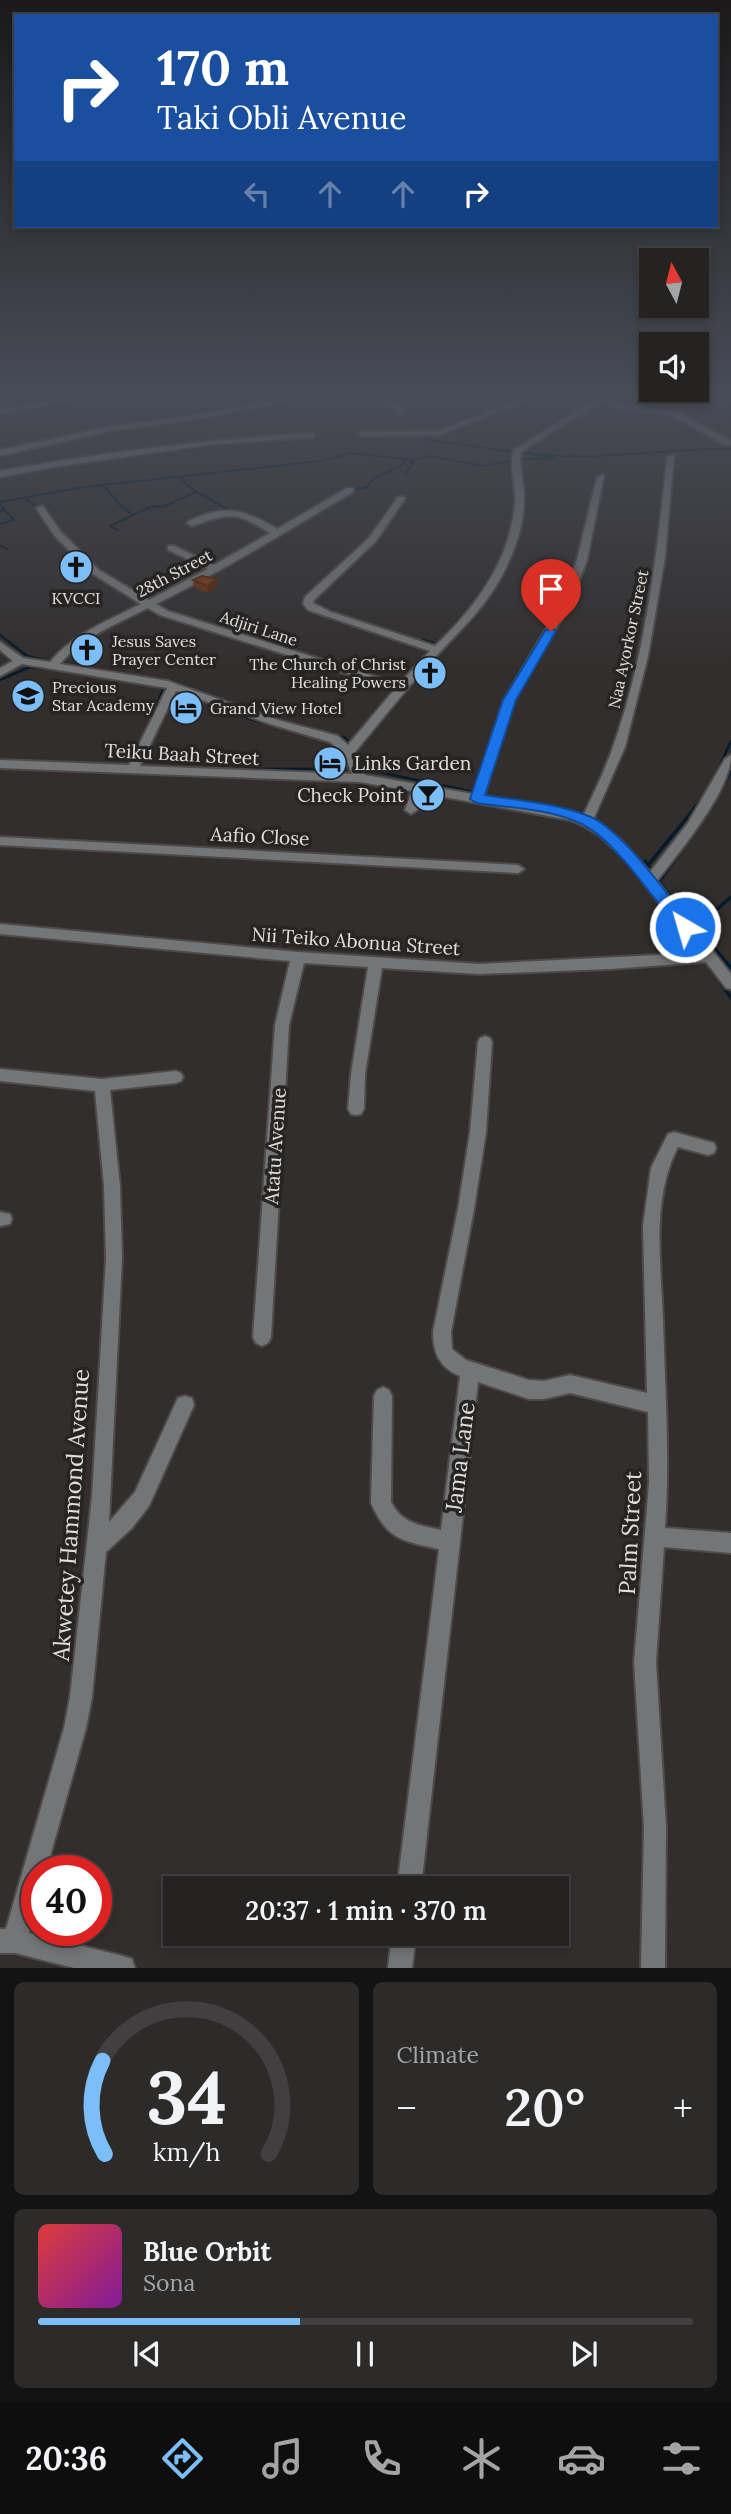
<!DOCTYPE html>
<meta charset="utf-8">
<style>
:root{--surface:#252222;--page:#2d2a2a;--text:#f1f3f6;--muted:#a3a4a5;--line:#423f40;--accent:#7bbef8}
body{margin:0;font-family:Lora,serif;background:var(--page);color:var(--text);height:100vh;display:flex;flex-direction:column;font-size:26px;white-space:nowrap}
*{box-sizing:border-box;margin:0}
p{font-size:23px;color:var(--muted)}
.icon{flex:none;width:38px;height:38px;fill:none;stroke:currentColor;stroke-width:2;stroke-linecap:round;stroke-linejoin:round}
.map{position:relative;height:1968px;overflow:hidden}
.drawer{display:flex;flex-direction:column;gap:14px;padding:14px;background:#141313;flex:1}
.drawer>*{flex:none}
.hud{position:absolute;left:14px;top:14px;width:704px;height:214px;border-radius:0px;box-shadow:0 4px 10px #0003,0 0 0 2px var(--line);background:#1a4fa0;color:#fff;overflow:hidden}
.needle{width:46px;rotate:353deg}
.tools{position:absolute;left:639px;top:248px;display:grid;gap:14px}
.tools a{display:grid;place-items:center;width:70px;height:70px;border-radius:0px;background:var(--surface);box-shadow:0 4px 10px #0003,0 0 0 2px var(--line);font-size:35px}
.speed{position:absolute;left:21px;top:1855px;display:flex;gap:14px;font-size:35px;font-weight:700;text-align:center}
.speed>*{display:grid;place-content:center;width:91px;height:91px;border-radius:50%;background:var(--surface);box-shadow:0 4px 10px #0003,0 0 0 2px var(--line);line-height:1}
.speed .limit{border:10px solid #d22;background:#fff;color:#111}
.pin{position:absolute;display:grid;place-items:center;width:60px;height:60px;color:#fff;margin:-72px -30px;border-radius:50% 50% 50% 0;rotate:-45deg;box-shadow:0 0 7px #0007}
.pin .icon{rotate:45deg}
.me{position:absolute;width:77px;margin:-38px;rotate:322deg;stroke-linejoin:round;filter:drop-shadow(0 0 5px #0008)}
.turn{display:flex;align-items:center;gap:24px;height:147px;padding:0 28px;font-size:32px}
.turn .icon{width:91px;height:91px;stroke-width:2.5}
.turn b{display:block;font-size:49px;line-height:60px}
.lanes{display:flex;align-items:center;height:66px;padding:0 28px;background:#0003;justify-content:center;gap:35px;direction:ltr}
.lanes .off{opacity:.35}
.big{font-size:52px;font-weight:600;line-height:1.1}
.drawer .widget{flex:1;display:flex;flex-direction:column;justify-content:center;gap:10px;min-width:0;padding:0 24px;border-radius:10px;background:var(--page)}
.drawer .dial{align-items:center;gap:0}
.dial svg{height:182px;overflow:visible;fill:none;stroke:var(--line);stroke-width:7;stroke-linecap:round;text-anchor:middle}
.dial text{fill:var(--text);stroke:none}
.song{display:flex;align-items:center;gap:21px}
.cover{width:84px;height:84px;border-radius:10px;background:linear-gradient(135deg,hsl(0 70% 55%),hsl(290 70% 35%))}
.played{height:7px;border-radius:4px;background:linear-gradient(90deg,var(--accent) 40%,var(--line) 40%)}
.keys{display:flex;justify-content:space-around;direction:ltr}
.heat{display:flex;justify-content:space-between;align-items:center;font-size:38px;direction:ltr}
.drawer .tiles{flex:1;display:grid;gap:14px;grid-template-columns:1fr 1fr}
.widget:last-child{grid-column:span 2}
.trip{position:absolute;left:163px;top:1876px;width:406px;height:70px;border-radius:0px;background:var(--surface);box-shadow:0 4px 10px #0003,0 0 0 2px var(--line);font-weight:600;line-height:70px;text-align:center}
.tabs{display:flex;height:112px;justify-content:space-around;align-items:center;background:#0f0e0e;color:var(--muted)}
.tabs .icon{width:49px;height:49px}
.tabs .selected{color:var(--accent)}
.tabs b{font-size:32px;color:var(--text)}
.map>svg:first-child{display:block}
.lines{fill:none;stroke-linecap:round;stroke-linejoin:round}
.stream-far2{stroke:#051a2b;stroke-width:2}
.stream-far1{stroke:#051a2b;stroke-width:2.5}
.stream{stroke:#051a2b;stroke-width:3.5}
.minor-casing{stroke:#4d4a49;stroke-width:4}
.minor{fill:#747576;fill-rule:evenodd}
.wall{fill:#6c310d}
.shaded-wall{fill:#58280a}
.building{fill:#7d390f;stroke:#58280a;stroke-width:2}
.route{fill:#1a73e8;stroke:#114b97;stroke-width:2}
.labels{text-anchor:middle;stroke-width:7;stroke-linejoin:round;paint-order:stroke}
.far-street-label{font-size:16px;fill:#e1dfde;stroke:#272523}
.far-poi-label{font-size:16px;fill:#e1dfde;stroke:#272523;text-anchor:start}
.street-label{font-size:19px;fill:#e1dfde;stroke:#272523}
.poi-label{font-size:19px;fill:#e1dfde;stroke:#272523;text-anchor:start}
.near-street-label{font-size:23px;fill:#e1dfde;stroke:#272523}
</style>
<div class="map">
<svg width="731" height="1968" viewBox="0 0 731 1968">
<rect width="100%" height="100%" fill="#312e2d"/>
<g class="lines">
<!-- stream-far2 -->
<path class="stream-far2" d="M405 474 412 466V460
M103 485 120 505 133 515 110 526 118 530
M351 490 367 487C377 470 396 474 407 459
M195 491 233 512
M25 498 40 510
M0 502 84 487 321 461 351 453 412 460 429 456 483 466 525 459 556 458 422 439C469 445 518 454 565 456 621 458 676 448 731 449
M0 504 4 510 0 511
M133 515 153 506 163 507 194 493 195 491 181 480 184 477
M0 524 14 520 4 510
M58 528 79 550
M0 545 7 549
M486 584 497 566 510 531"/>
<!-- stream-far1 -->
<path class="stream-far1" d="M0 635 27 656 49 661
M423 640 436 644
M0 650 10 659V663L0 671
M61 663 171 681 268 716
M0 680 30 667 51 669
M366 680 393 690
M162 687 195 698
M157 704 164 687
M381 706 473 604 487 582
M222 707 250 719 294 731
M271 717 345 738 352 744
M359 754 367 765 379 772 474 792
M252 769H341L346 765 347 759
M716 774 731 741
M707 812 731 772
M684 821 706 793"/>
<!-- stream -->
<path class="stream" d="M645 861 663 887 731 968
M648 865 686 819
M660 880 677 856
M654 897 669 915
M700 930 708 917 731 897
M685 939 698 954
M719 979 731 998"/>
<defs>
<path id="minor" d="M92 394H107L0 414V410Z
M310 394H324L197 419 109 431 0 456V450L109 427 197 415Z
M373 394H382L405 410 398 412Z
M535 394H545L439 435 362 436 358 434 362 432 438 431Z
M603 394H612L606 399 626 406 676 411 731 441V445H726L671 415 625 410 600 402 522 451C517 462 525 485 524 499 524 514 521 531 515 546 495 602 465 624 427 666 402 694 379 723 355 752L365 775 473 794 504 700 559 607 577 560 597 477 604 475 587 560 569 607 514 700 484 796 573 812 583 816C594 793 605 770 613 747 646 655 657 554 667 457L674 455 665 557 648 656 625 747 593 820 621 840 650 872 688 823 725 759 731 755C731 791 679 852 657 881L731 974V989L726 988 706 962 610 969 479 974 382 968 365 1074 364 1109 361 1114 356 1115 351 1114 348 1109 351 1074 368 967 304 963 289 1025 271 1337 268 1343 262 1346 256 1343 253 1337 275 1025 290 961 0 934V924L298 952 479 964 698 953 625 859 599 835 584 826 570 820 423 793 417 810 411 814 405 810 412 791 360 782 0 768V760L129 765 167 688 22 664 0 676V668L13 661 0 650V642L23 658 50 662C73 634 109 620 141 604L93 574 55 536 36 508 43 506 61 532 99 570 149 600 208 569 168 550V546H174L214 565 270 533C235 511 229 513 192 526L187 523 189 521C224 504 244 509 277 529L347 488H353V492C288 530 224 570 156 604L168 611 399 684 430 651 308 610 303 604 305 597 369 538 398 497H404L405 499 375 542 314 600 313 603 331 612 435 646C476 607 510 561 515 503 517 487 508 463 514 450ZM148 608 160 615 395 689 348 745 338 736 278 720 168 681 60 664C82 637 118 623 148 608ZM176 691 270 724 330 742 344 754 352 774 140 766Z
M715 394 731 396V401L716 396Z
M311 433 315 435 314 437 205 445 54 467 0 477V471C103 452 207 440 311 433Z
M0 837 518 865 524 869 518 873 0 845Z
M485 1036 490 1038 492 1042 486 1132 474 1209 451 1332 452 1349 466 1360 529 1380 544 1381 570 1375 647 1393 643 1226 651 1168 668 1134 674 1132 714 1143 716 1148 714 1153 708 1155 678 1147C651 1199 661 1263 663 1320 665 1389 670 1458 665 1528L731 1533V1553L664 1547 656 1662 666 1827 665 1968H641L644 1827 634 1662 649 1483 648 1412 570 1393 544 1399H529L478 1382 421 1888H397L439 1549C403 1541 387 1540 371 1503L374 1396 377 1390 383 1387 389 1390 392 1396 391 1502C402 1524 420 1525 441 1530L460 1376C440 1368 433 1353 433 1332L458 1209 470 1132 478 1042 480 1038Z
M0 1069 102 1079 176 1071 181 1073 183 1077 181 1081 176 1083 110 1090 120 1186 122 1258 109 1522 135 1492 178 1398 185 1396 192 1398 194 1405 149 1506 132 1528 106 1552 92 1697 86 1728 46 1871H37V1906L29 1933 123 1956 132 1959 135 1968H74L15 1953H0V1929H6L64 1728 70 1697 92 1497 106 1258 104 1186 95 1091 0 1081Z
M0 1212 10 1214 12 1219 10 1224 0 1226Z
M392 1934H416L412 1968H388Z"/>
</defs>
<!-- minor casing -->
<use href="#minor" class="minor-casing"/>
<!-- minor -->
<use href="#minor" class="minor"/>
</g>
<!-- wall -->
<path class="wall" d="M193 580 218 586 208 593 194 587Z
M438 671 437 675 428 687 417 683V680Z
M668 922 690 929 686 942 670 944 664 935Z"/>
<!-- shaded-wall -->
<path class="shaded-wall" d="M217 579 218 586 208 593 207 586Z
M438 671 437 675 428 687V683Z"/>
<!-- building -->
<path class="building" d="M202 576 217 579 207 586 193 580Z
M428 668 438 671 428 683 417 680Z
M682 918 690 929 674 931 668 922Z"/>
<!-- sky -->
<linearGradient id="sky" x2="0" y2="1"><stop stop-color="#1b1919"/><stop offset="0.59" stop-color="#484c57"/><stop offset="1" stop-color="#484c57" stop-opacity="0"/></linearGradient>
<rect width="731" height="669" fill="url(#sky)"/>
<!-- route -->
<path class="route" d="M551 628 556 631 516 700 485 795C519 801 558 803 591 817 624 832 666 894 691 923L693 927 691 931H680C655 901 616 841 582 824 552 809 510 808 477 803L470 799 503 700 545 631Z"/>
<!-- icons -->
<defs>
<symbol id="church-disc" viewBox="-11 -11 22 22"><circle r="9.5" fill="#7bbef8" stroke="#272523"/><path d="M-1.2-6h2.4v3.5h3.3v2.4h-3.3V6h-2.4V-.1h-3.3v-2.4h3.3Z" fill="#111"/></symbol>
<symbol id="school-disc" viewBox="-11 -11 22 22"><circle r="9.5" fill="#7bbef8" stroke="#272523"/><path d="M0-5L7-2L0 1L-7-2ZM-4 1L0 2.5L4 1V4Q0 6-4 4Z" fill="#111"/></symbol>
<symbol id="hotel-disc" viewBox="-11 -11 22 22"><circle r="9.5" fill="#7bbef8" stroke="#272523"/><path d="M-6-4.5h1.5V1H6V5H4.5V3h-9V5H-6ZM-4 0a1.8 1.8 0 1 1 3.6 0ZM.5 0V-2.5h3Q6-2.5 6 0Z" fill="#111"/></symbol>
<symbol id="bar-disc" viewBox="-11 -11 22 22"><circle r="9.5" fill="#7bbef8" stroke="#272523"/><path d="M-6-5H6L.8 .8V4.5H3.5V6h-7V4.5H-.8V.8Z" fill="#111"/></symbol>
</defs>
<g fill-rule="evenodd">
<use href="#church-disc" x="57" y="548" width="38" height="38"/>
<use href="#church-disc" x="68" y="631" width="38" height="38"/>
<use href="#church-disc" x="411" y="654" width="38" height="38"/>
<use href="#school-disc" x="9" y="677" width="38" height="38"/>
<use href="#hotel-disc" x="167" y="689" width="38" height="38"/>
<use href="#hotel-disc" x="311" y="744" width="38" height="38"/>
<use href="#bar-disc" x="409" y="776" width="38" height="38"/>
</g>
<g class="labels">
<!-- far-street labels -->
<g class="far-street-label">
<text transform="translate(174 573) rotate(-28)" y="6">28th Street</text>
<text transform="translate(259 628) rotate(18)" y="6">Adjiri Lane</text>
<text transform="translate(628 639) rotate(-78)" y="6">Naa Ayorkor Street</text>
</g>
<!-- far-poi labels -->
<g class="far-poi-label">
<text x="76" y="604" text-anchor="middle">KVCCI</text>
<text x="112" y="647">Jesus Saves<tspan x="112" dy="18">Prayer Center</tspan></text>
<text x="406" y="670" text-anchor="end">The Church of Christ<tspan x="406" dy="18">Healing Powers</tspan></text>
<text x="52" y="693">Precious<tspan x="52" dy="18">Star Academy</tspan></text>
<text x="210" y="714">Grand View Hotel</text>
</g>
<!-- street labels -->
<g class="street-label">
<text transform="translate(182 754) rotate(3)" y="7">Teiku Baah Street</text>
<text transform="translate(260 836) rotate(3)" y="7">Aafio Close</text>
<text transform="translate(356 941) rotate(4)" y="7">Nii Teiko Abonua Street</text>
<text transform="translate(275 1146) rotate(-86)" y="7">Atatu Avenue</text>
</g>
<!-- poi labels -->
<g class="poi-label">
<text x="354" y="770">Links Garden</text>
<text x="404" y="802" text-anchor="end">Check Point</text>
</g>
<!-- near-street labels -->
<g class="near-street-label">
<text transform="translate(460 1457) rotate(-83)" y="8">Jama Lane</text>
<text transform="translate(71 1515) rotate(-86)" y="8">Akwetey Hammond Avenue</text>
<text transform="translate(630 1533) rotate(-87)" y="8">Palm Street</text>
</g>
</g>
</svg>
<div class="tools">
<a><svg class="needle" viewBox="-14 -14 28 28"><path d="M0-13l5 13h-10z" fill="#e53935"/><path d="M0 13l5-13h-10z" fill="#a3a4a5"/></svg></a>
<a><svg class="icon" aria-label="sound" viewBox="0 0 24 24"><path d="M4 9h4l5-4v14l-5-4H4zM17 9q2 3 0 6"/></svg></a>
</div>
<div class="speed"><div class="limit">40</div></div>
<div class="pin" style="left:551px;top:631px;background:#d93025"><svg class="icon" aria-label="arrive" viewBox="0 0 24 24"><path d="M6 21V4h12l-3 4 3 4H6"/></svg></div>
<svg class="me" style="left:685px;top:927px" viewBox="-20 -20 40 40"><circle r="17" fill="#1a73e8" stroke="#fff" stroke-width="3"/><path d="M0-11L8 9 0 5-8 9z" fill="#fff"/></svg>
<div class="trip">20:37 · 1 min · 370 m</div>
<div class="hud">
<div class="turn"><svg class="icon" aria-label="right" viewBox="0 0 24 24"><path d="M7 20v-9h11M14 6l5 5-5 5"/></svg><div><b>170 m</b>Taki Obli Avenue</div></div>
<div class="lanes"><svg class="icon off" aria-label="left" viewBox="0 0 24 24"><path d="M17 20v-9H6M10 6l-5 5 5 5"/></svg><svg class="icon off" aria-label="ahead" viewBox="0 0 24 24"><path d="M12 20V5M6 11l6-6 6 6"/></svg><svg class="icon off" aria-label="ahead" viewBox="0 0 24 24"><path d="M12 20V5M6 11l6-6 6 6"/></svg><svg class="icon" aria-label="right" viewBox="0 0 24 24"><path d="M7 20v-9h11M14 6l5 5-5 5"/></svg></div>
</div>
</div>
<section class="drawer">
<div class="tiles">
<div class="widget dial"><svg viewBox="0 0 100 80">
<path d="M14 69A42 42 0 1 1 86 69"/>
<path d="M14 69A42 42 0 0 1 13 28" stroke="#7bbef8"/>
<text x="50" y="56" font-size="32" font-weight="700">34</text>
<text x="50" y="72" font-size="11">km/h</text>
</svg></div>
<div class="widget"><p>Climate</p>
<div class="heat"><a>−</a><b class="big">20°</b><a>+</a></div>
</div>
<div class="widget">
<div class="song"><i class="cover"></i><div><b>Blue Orbit</b><p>Sona</p></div></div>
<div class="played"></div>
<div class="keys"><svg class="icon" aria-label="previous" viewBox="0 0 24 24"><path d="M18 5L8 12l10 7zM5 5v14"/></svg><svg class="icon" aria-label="pause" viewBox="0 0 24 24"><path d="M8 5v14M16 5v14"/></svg><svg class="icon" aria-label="next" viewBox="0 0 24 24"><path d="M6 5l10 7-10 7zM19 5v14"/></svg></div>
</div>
</div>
</section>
<nav class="tabs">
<b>20:36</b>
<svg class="icon selected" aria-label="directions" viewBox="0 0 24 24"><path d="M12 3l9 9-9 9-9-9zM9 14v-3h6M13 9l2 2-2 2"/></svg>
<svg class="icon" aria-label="music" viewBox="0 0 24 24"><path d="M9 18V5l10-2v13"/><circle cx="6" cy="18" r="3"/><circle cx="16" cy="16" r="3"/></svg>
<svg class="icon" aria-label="phone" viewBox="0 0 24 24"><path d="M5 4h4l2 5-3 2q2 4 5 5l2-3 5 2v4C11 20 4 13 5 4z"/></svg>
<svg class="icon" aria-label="climate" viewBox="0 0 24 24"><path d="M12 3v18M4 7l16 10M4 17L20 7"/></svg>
<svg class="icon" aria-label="car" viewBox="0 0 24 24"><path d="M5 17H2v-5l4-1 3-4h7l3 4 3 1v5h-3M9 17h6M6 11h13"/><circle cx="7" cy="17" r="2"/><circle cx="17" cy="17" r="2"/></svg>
<svg class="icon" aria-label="filters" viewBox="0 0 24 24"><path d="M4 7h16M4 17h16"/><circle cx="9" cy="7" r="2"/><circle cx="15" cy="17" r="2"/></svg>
</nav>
